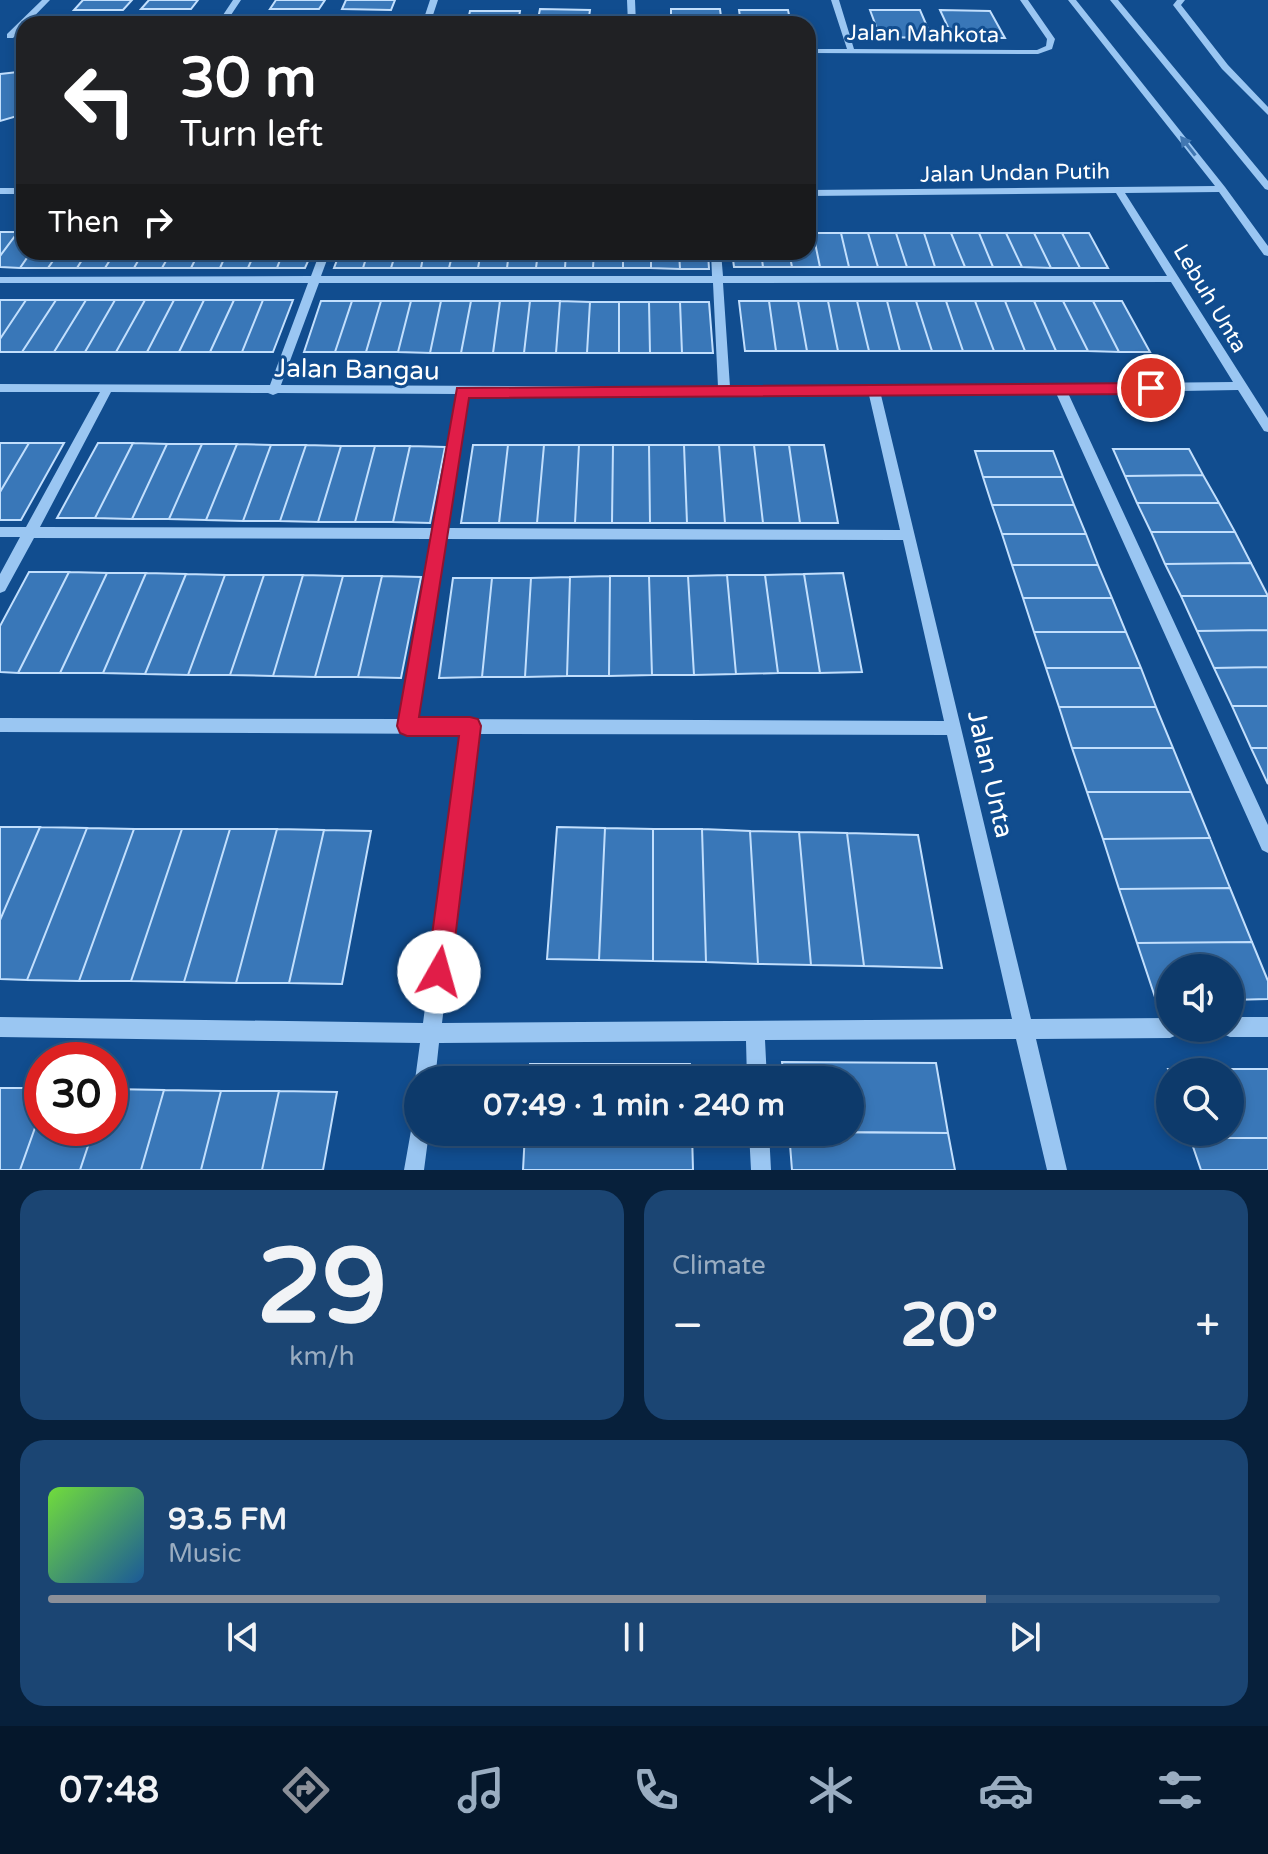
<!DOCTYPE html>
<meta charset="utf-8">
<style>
:root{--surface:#0d3a6b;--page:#1b4573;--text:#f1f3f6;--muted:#9aadc1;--line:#2d547e;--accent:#8c9099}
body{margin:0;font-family:"Varela Round",sans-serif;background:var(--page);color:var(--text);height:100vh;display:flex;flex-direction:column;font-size:30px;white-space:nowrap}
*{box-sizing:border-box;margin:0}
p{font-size:26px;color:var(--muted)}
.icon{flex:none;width:44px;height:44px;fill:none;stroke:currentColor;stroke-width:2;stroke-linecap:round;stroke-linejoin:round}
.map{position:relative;height:1170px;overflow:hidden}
.sheet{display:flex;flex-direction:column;gap:20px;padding:20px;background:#07203b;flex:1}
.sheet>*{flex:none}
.guide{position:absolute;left:16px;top:16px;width:800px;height:244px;border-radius:24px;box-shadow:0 4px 12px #0003,0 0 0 2px var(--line);background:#202124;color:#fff;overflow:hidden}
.controls{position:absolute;left:1156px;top:954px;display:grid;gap:16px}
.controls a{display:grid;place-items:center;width:88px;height:88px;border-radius:50%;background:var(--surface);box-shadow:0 4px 12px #0003,0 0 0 2px var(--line);font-size:40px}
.speed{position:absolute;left:24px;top:1042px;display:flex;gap:16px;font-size:40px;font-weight:700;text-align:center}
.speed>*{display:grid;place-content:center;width:104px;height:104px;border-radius:50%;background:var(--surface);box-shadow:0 4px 12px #0003,0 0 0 2px var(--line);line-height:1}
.speed .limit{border:12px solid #d22;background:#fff;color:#111}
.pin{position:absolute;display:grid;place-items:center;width:68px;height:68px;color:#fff;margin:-34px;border:4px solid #fff;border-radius:50%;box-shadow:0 2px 8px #0007}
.me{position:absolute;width:88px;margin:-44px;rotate:7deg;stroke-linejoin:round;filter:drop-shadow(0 0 6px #0008)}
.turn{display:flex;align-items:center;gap:28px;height:168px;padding:0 32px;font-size:36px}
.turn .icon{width:104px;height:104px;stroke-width:2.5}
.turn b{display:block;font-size:56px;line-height:68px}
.then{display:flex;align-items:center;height:76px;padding:0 32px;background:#0003;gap:16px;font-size:30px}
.big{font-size:60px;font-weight:700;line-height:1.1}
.sheet .card{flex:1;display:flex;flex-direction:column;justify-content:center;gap:12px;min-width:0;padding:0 28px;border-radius:24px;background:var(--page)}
.sheet .dial{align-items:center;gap:0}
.dial b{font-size:104px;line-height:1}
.song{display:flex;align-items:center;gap:24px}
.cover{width:96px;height:96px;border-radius:12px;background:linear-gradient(135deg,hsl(100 70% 55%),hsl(210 70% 35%))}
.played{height:8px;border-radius:4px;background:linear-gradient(90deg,var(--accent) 80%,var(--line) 80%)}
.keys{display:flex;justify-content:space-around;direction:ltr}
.heat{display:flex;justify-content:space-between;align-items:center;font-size:44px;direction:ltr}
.sheet .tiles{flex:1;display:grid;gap:20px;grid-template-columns:1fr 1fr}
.card:last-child{grid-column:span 2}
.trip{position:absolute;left:404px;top:1066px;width:460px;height:80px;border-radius:40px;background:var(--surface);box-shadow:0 4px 12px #0003,0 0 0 2px var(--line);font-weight:700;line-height:80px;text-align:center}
.tabs{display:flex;height:128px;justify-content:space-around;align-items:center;background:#05172b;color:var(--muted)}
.tabs .icon{width:56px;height:56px}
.tabs .on{color:var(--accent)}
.tabs b{font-size:36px;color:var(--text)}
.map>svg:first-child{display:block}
.building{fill:#3977b8;stroke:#c2dffd;stroke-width:2}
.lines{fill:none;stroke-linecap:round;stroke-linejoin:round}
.minor{fill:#9ac6f2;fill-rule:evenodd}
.oneway{fill:#4177b2}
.route{fill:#e11d48;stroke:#92132f;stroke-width:2}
.labels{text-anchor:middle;stroke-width:6;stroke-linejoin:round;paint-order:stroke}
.far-street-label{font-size:22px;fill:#fff;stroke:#114d8f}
.street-label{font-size:26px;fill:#fff;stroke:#114d8f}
</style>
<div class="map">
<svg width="1268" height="1170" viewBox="0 0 1268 1170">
<rect width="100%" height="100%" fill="#114d8f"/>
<!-- building -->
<path class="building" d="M83 0H132L123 10H74Z
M149 0H198L191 9H141Z
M276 0H325L319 9H270Z
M346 0H395L391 10 342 9Z
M540 9 590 10 588 24H537Z
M671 9H720L722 24H671Z
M739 10H788L791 24H741Z
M870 10H920L932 38 880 37Z
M940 10 990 11 1005 38H953Z
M470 11H520L518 24H467Z
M18 72H24V114L0 121V74Z
M0 232H18L0 256Z
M18 232H24V252H31L20 268 0 267V256Z
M808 233H813L820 267H792L789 252H808Z
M813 233H841L849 267H820Z
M841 233H868L878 267H849Z
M868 233H896L907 267H878Z
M896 233H924L935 267H907Z
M924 233H951L965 267H935Z
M951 233H979L993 267H965Z
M979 233H1006L1022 267H993Z
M1006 233H1034L1051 268 1022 267Z
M1034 233H1062L1080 268H1051Z
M1062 233H1089L1108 268H1080Z
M31 252H59L48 268H20Z
M59 252H87L77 268H48Z
M87 252H115L105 268H77Z
M115 252H143L134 268H105Z
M143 252H171L162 268H134Z
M171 252H199L191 268H162Z
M199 252H227L220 268H191Z
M227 252H255L248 268H220Z
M255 252H283L277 268H248Z
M283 252H312L305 268H277Z
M340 252H368L363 268H334Z
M368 252H396L391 268H363Z
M396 252H424L421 268H391Z
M424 252H453L449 268H421Z
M453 252H481L478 268H449Z
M481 252H509L507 268H478Z
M509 252H538L536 268H507Z
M538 252H566L565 268H536Z
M566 252H594L593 268H565Z
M594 252H623V268H593Z
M623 252H651V268H623Z
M651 252H679L680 269 651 268Z
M679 252H708L709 269H680Z
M732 252H761L763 267H734Z
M761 252H789L792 267H763Z
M0 300H26L0 339Z
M26 300H56L22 352H0V339Z
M56 300H86L54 352H22Z
M86 300H115L85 352H54Z
M115 300H145L116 352H85Z
M145 300H174L147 352H116Z
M174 300H204L179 352H147Z
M204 300H234L210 352H179Z
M234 300H263L242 352H210Z
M263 300H293L273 352H242Z
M321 301H352L335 352H304Z
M352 301H381L366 352H335Z
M381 301H411L398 352H366Z
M411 301H441L430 353 398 352Z
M441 301H471L461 353H430Z
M471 301H500L493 353H461Z
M500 301H530L524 353H493Z
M530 301H560L556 353H524Z
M560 301 590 302 587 353H556Z
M739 301H769L776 351H745Z
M769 301H798L807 351H776Z
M798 301H828L838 351H807Z
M828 301H857L869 351H838Z
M857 301H887L900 351H869Z
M887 301H916L932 351H900Z
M916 301H946L963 351H932Z
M946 301H975L994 351H963Z
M975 301H1005L1025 351H994Z
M1005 301H1034L1056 351H1025Z
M1034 301H1063L1088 351H1056Z
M1063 301H1093L1119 352 1088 351Z
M1093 301H1122L1150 352H1119Z
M590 302H619V353H587Z
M619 302H649L650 353H619Z
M649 302H680L682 353H650Z
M680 302H709L713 353H682Z
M0 443H29L0 492Z
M29 443H64L21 520H0V492Z
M98 443H133L95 518H57Z
M133 443 167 444 132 519 95 518Z
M167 444H202L169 519H132Z
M202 444H237L206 520 169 519Z
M237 444 271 445 243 521 206 520Z
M271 445H306L280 521H243Z
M306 445 341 446 318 522 280 521Z
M473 445H508L499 523H461Z
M508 445H544L537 523H499Z
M544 445H579L575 523H537Z
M579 445H613L612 523H575Z
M613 445H649L650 523H612Z
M649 445H684L687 523H650Z
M684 445H719L725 523H687Z
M719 445H754L763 523H725Z
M754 445H789L800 523H763Z
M789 445H824L838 523H800Z
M341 446H375L355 522H318Z
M375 446H410L393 522H355Z
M410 446 445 447 430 523 393 522Z
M1113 449H1189L1203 475 1125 476Z
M975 451H1053L1063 477H983Z
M1203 475 1219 503H1137L1125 476Z
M983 477H1063L1074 505H992Z
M1137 503H1219L1235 532H1151Z
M992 505H1074L1086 534H1002Z
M1151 532H1235L1251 563 1165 564Z
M1002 534H1086L1098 565H1012Z
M1251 563 1268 596H1181L1165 564Z
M1012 565H1098L1112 598H1023Z
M29 572H69L18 673 0 672V626Z
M69 572 107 573 60 673H18Z
M107 573H146L103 673H60Z
M146 573 186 574 145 674 103 673Z
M843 573 862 672 820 673 804 574Z
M186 574 225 575 188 675 145 674Z
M804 574 820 673H778L765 575Z
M225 575H264L230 675H188Z
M264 575H303L273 676 230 675Z
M303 575 343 576 315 677 273 676Z
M727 575H765L778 673 736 674Z
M727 575 736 674 694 675 688 576Z
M343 576H382L358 677H315Z
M382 576 421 577 401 678 358 677Z
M610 576H649L652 675 609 676Z
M610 576 609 676H567L570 577Z
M649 576H688L694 675H652Z
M570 577 567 676 525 677 531 578Z
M453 578H492L482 677 439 678Z
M492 578H531L525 677H482Z
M1181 596H1268V630L1197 631Z
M1023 598H1112L1126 632H1034Z
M1268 630V667L1214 668 1197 631Z
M1034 632H1126L1141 668H1046Z
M1268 667V706H1232L1214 668Z
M1046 668H1141L1156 707H1059Z
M1232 706H1268V748H1251Z
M1059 707H1156L1173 748H1072Z
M1072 748H1173L1191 792H1087Z
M1251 748H1268V784Z
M1087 792H1191L1210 838 1103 839Z
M0 827H40L0 920Z
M40 827 87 828 27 980 0 979V920Z
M557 827 605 828 599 960 547 959Z
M87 828 134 829 79 981 27 980Z
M605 828 653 829V961L599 960Z
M134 829H182L131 981H79Z
M182 829H230L184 982 131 981Z
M230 829H277L236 983 184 982Z
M277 829 324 830 289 983H236Z
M653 829H702L706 962 653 961Z
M702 829 750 831 758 964 706 962Z
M324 830 371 831 342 984 289 983Z
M750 831 799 832 811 965 758 964Z
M799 832 847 833 864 966 811 965Z
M847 833 918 835 942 968 864 966Z
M1210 838 1230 888 1119 889 1103 839Z
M1230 888 1252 942 1137 943 1119 889Z
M1252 942 1268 981V999L1230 1000V968H1170V1000H1156L1137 943Z
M782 1062 936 1063 948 1133 850 1132V1080H784Z
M530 1064H690L691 1080H529Z
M1168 1069H1268V1138H1190L1188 1132H1230V1072H1170V1075Z
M0 1088H42V1108L20 1170H0Z
M110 1089 164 1090 141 1170H80L94 1128H110Z
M164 1090 221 1091 201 1170H141Z
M221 1091H279L262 1170H201Z
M279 1091 337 1092 323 1170H262Z
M42 1108V1128H94L80 1170H20Z
M789 1132 948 1133 955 1170H792Z
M525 1133H692L693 1170H523Z
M1190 1138H1268V1170H1201Z"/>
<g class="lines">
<!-- minor -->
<path class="minor" d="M42 0H50L13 38H7V34Z
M233 0H241L225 24H217Z
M430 0H438L430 24H422Z
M627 0H635L636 24H628Z
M831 0H839L854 49 1037 50 1046 46 1047 39 1020 0H1028L1055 39 1052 49 1038 54 808 53V49H847Z
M1068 0H1076L1225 187 1268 246V256L1264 255 1219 192 1125 193 1268 418V432L1264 431 1238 390 1068 393 1268 825V853L1262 850 1056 393 881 395 1031 1019 1170 1018V1028H1180L1177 1035 1170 1038 1036 1039 1067 1170H1047L1016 1039 765 1040 767 1080H747L746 1041 439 1043 435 1080H418V1087L415 1080 420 1043 0 1037V1017L423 1023 461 734 0 732V718L400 719 431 539 34 538 5 591 0 593V574L20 537H0V527H26L100 392H0V384L270 385 308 283H0V277L311 276 320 252H330L321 276H712L711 252H721L723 276H1167L1116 193 808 196V190L1215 186ZM1171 282 1233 382 730 387 723 283ZM319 283H713L718 387 281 385ZM111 392 268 393 273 395 278 393 456 394 433 528 40 527ZM468 394 869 395 900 530 446 528ZM445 539 903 540 944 721 416 719ZM477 734 947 735 1012 1019 442 1023Z
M1110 0H1118L1268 181V190L1265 189Z
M1177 0H1185L1181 5 1228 65 1268 107V115L1222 69 1173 5Z
M0 188H24V194H0Z
M1230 1017H1268V1037H1230L1223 1034 1221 1028H1230Z
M418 1122V1132H429L424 1170H404L412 1125Z
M749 1132H769L771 1170H751Z"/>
</g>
<!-- one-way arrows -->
<defs><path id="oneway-solid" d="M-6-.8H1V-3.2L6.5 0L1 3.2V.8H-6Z" transform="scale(2)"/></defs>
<use class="oneway" href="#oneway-solid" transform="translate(1188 146) rotate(-128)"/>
<!-- route -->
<path class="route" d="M1151 383 1159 388 1151 394 469 398 419 717H470L478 719 481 726 451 972 448 980 439 984 431 980 427 972 459 736H407L400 733 397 726 457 388Z"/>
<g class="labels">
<!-- far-street labels -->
<g class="far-street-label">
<text transform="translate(923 33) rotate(1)" y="8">Jalan Mahkota</text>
<text transform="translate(1015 172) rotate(-1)" y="8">Jalan Undan Putih</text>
<text transform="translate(1211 298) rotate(59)" y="8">Lebuh Unta</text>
</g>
<!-- street labels -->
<g class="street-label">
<text transform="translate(357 369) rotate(1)" y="9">Jalan Bangau</text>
<text transform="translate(991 774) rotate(77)" y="9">Jalan Unta</text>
</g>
</g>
</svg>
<div class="controls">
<a><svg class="icon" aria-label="sound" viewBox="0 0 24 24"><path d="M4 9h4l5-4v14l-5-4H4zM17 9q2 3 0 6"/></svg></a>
<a><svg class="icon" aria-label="search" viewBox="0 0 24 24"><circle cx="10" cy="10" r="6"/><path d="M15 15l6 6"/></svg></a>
</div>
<div class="speed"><div class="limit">30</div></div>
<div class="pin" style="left:1151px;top:388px;background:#d93025"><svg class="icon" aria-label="arrive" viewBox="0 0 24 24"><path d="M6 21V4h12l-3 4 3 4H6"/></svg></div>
<svg class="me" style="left:439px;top:972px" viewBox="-20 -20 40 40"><circle r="19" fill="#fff"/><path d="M0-13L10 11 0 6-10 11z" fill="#e11d48"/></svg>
<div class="trip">07:49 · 1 min · 240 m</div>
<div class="guide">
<div class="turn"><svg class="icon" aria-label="left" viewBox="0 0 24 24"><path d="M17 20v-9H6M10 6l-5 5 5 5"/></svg><div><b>30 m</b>Turn left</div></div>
<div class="then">Then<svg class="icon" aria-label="right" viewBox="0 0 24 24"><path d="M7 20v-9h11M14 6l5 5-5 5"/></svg></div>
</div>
</div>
<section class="sheet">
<div class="tiles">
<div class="card dial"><b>29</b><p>km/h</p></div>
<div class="card"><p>Climate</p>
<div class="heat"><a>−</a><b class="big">20°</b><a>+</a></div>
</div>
<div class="card">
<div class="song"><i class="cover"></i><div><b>93.5 FM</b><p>Music</p></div></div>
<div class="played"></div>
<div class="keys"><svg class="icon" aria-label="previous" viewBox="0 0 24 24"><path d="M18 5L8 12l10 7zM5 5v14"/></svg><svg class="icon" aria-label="pause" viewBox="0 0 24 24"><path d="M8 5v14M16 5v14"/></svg><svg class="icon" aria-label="next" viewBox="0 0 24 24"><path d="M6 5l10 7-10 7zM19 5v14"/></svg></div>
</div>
</div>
</section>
<nav class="tabs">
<b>07:48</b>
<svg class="icon on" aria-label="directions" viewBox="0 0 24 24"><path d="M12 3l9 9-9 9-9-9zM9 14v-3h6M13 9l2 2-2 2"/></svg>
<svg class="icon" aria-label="music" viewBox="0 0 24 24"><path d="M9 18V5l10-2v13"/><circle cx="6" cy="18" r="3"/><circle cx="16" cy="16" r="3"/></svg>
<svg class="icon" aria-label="phone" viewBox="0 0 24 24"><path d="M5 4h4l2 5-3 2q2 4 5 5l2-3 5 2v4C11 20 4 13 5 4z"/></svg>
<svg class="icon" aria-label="climate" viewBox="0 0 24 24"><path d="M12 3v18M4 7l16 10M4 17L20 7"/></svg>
<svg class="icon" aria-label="car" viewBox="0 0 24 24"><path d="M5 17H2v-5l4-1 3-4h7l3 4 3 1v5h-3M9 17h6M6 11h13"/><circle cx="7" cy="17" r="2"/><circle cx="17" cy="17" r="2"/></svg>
<svg class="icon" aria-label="filters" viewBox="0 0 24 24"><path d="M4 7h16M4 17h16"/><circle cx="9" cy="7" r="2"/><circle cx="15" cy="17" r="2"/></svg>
</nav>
